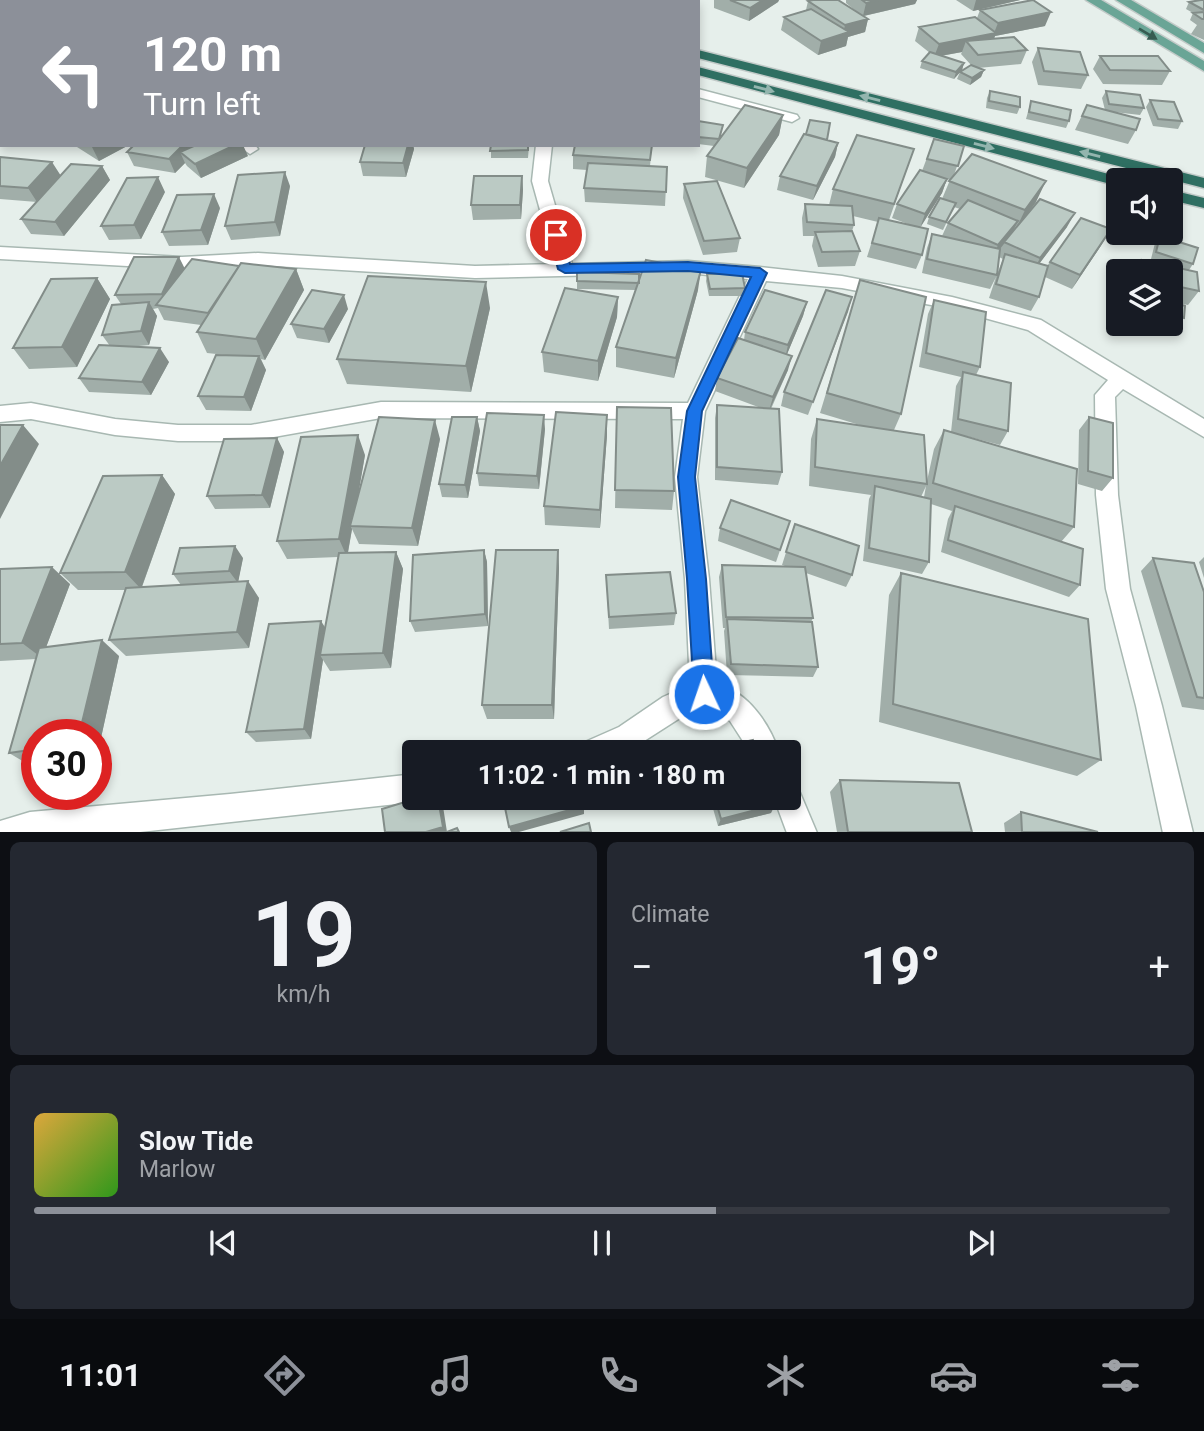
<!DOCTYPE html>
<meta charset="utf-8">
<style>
:root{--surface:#171b24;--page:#242831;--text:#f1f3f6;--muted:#9ea1a6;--line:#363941;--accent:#8c9099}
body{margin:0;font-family:Roboto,sans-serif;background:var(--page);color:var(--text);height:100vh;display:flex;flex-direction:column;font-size:26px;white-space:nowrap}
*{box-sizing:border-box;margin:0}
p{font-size:23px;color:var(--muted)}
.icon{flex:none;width:38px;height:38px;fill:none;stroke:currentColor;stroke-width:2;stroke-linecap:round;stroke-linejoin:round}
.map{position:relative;height:832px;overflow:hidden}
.sheet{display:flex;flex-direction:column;gap:10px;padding:10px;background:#0d0f14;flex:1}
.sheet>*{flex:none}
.guide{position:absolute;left:0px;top:0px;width:700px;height:147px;box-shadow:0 4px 10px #0003;background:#8c9099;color:#fff;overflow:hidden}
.controls{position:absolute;left:1106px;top:168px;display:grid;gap:14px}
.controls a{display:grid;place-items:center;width:77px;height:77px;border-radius:7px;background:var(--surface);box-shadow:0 4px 10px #0003;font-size:35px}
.speed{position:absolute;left:21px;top:719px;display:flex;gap:14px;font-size:35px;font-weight:700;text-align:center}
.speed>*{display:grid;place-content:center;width:91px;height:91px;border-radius:50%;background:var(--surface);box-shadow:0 4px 10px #0003;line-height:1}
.speed .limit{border:10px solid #d22;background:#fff;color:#111}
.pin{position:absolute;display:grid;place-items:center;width:60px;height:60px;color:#fff;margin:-30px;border:4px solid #fff;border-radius:50%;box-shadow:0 2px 7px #0007}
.me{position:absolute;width:77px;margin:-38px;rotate:357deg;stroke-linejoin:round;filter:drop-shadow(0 0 5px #0008)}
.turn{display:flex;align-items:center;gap:24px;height:147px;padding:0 28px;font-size:32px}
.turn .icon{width:91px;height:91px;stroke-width:2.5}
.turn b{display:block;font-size:49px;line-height:60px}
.big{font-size:52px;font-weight:700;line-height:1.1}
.sheet .card{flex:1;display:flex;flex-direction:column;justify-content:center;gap:10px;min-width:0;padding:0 24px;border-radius:10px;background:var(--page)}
.sheet .dial{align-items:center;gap:0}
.dial b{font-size:91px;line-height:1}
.song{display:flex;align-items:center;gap:21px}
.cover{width:84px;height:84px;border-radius:10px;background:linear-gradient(135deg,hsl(40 70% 55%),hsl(110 70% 35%))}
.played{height:7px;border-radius:4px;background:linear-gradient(90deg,var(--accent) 60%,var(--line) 60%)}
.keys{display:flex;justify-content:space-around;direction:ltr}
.heat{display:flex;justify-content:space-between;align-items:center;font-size:38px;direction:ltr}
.sheet .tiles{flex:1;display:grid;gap:10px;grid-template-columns:1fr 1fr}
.card:last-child{grid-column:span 2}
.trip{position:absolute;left:402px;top:740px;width:399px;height:70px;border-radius:7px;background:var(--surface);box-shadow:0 4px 10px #0003;font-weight:700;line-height:70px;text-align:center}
.tabs{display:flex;height:112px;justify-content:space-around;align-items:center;background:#090b0e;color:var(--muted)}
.tabs .icon{width:49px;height:49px}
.tabs .current{color:var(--accent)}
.tabs b{font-size:32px;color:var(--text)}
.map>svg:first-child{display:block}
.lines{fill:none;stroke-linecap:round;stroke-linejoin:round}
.minor-casing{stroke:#a8b8b2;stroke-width:3}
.major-casing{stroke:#c2cac8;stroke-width:3}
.highway-casing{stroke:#c2cac8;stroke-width:3}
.minor{fill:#fff;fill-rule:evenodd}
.major{fill:#6aa596;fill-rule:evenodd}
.highway{fill:#2f6f62;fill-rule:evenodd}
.wall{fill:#a1aea9;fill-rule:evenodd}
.shaded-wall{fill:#838d89}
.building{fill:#bbcac4;stroke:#838d89;stroke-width:2}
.oneway{fill:#365b51}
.oneway2{fill:#93b5ae}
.route{fill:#1a73e8;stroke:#114b97;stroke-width:2}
</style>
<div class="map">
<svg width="1204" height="833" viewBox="0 0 1204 833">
<rect width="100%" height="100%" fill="#e6efeb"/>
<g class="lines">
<defs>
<path id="minor" d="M347 0H366L367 2H348Z
M0 34H2V42H0Z
M698 89 797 115 799 118 792 122 698 97Z
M237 145H255L258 149 250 154Z
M536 145H552L548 181 572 264 688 261 760 267 842 276 952 297 1041 320 1204 419V437L1123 389 1115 397 1118 495 1130 589 1162 706 1193 833H1163L1136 706 1106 589 1096 495 1095 395 1108 380 1028 330 952 309 842 288 766 281 705 411 697 477 709 579 717 684C748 692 769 723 779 752H750L730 721 710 708 691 711 627 752H581L585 742 619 727 663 697 690 685 685 579 675 477 683 419 381 418 251 441H178L115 435 31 419 0 422V406L31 403 115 419 178 425H251L381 402 688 403 748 279 688 273 475 278 258 265 182 269 0 259V247L182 257 258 253 475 266 555 264 532 181Z
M415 774V798H425L415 802 131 833H0V821L30 812 230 794Z
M789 784 798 788 817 833H787L774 798H789Z"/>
<path id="major" d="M1086 0H1101L1204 61V71Z
M1116 0H1131L1204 43V53Z"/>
<path id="highway" d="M420 0H438L439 2H421Z
M482 0H499L500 2H483Z
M698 50 1204 178V188L698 58Z
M698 67 1124 178 1126 180H1118V186L698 75Z
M1171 190 1204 198V208L1171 200Z"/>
</defs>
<!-- minor casing -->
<use href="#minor" class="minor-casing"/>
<!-- major casing -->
<use href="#major" class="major-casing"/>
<!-- highway casing -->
<use href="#highway" class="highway-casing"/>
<!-- minor -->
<use href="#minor" class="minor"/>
<!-- major -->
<use href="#major" class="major"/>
<!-- highway -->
<use href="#highway" class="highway"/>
</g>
<!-- wall -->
<path class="wall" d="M714 0H779L778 2 749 21 714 8Z
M846 0H917L915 4 864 16 868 19 865 32 848 37 846 46 818 55 781 30 784 17 806 10 808 1 857 12 846 3Z
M956 0H1020L973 11Z
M1204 0V40L1191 34 1197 25 1190 20 1193 13 1186 9 1189 2Z
M980 10 1045 26 995 36 994 39 1027 50 1021 64 978 68 984 70 981 77 970 85 957 79 960 72 971 65 961 54 962 52 941 56 964 63 962 70 954 79 920 68 922 61 930 53 915 41 919 27 977 18Z
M1038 48 1088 75 1081 89 1038 85 1032 62Z
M1100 56 1170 71 1162 85 1103 84 1093 69Z
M2 70V129L0 128V71Z
M990 91 1020 107 1017 114 986 108 987 98Z
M1106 91 1144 108 1140 115 1114 112 1136 130 1128 144 1075 130 1087 105 1105 110 1102 98Z
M1150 100 1182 121 1178 129 1153 126 1146 107Z
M1031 101 1069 121 1066 128 1026 119Z
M783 115 779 135 744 188 705 177 707 156 714 146 698 144V121L723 125 720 138Z
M934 139 964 146 954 175 1036 202 1023 219 1067 227 1039 264 1047 266 1050 262 1102 244 1072 289 1045 277 1039 297 1031 311 989 298 996 277 990 289 922 273 927 248 932 234 942 236 948 223 960 209 954 207 943 230 927 224 929 217 942 199 950 180 947 179 942 193 920 227 922 255 916 269 867 257 878 222 853 216 854 225 852 231 860 251 855 266 818 267 812 246 814 236H803L802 218 805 204 829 205 833 189 914 149 889 220 913 226 892 218 897 204 922 171ZM999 257 1003 259 997 274Z
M827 140 838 143 835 157 813 200 777 190 780 176Z
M76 145H129L99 161 77 147Z
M134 145 248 156 201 178 187 166 185 163 175 173 134 166 127 152Z
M358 145H413L414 149 406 177 363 176 360 162 365 146H359Z
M491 145H529L528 158H491Z
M652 145 650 166 667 167 665 206 585 202 584 188 587 170 573 169V155Z
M0 157 61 176 102 166 110 180 64 236 31 234 21 219 37 202 0 199Z
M522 176 523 190 521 219 473 220 471 205Z
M684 184 740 238 737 252 703 255 683 198Z
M290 186 280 236 231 240 225 226Z
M165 192 141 239 109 240 101 226Z
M220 208 208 245 169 246 162 232Z
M1160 236 1193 264 1189 270 1199 291 1188 305 1172 302 1184 318 1178 325 1171 323V271H1135L1142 260 1180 269 1151 259 1155 243Z
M239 266 296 269 304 290 265 360 261 359 266 370 251 411 206 410 198 396 226 355 207 353 197 332 201 325 164 320 158 308 153 309 157 316 149 345 129 347 169 362 151 395 89 392 79 378 110 346 102 335 121 304 115 295 185 268Z
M577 272 698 290 674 378 616 367V347L636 290 577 289Z
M707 274 745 288 744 296H709L706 281Z
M97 278 110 299 77 367 29 369 13 348Z
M618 297 617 317 598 381 544 372 542 352Z
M852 297 808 415 781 406 784 392Z
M934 300 980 367 976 375 1008 431 1000 445 966 436 1074 527 1061 542 1080 585 1069 597 941 552 948 519 952 511 931 504 929 562 922 574 863 561 869 499 871 495 809 486 811 439 817 419 863 426 820 413 854 301 901 414 894 430 927 481 934 449 944 430 951 432 956 386 961 377 919 367 928 314ZM926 486 924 497H921Z
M807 302 803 316 787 354 788 370 771 409 782 472 778 485 715 480V418L717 405 761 408 715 391 717 378 744 340 745 332Z
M490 308 471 392 347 384 337 359Z
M348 309 329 343 297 338 291 324Z
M617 407 674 491 672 510 615 508Z
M477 417 480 431 468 498 442 497 439 484Z
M1089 417 1113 478 1102 491 1078 484 1079 430Z
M545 429 539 489 479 486 477 473Z
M607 435 600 528 545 525 544 506Z
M277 438 284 452 270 508 215 509 207 496Z
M440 439 418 546 359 544 352 529 348 553 396 552 403 569 391 668 330 671 323 660 311 739 256 742 246 732 325 628 338 557 287 559 277 541 365 455 356 503Z
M162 475 175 494 142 587 181 585 173 574 243 558 238 581 259 598 249 648 126 656 109 640 125 590H78L60 573Z
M790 521 776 562 718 541 720 528Z
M795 524 852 575 846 587 806 573 813 618 811 622 818 667 813 677 727 675 724 631 725 628H723L719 577 722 565 788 567 782 565Z
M484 550 487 562 488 626 415 632 410 621Z
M558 550 559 568 554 719H487L482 705Z
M1204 557V578L1199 562Z
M1153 558 1204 592V710L1182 707 1141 571Z
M0 569 70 584 46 647 119 656 97 756H96V735H37V765L31 766 9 753 36 659 0 661Z
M901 573 1101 760 1077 776 879 722 889 595Z
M606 575 676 613 674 625 609 629Z
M840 780 972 832H837L830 792Z
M710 798H773L771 813 718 826Z
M1021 812 1098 832H1005L1004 823Z"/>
<!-- shaded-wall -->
<path class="shaded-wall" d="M107 0H118L115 2H108Z
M763 0H779L778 2 749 21 750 8Z
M879 0H917L915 4 863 16 866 3Z
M976 0H1020L973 11Z
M1051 12 1045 26 995 36 991 46 966 41 962 52 934 57 939 44 994 33 998 23Z
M868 19 865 32 848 37 846 46 818 55 821 41 843 34 845 25Z
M964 63 962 70 954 79 956 72Z
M984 70 981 77 970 85 972 78Z
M783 115 779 135 744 188 747 168Z
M838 143 835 157 813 200 817 186Z
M94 145H129L99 161 92 147Z
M183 145H202L180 152 185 163 175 173 169 159Z
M235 145H243L248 156 201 178 195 164Z
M408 145H413L414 149 406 177 403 163Z
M52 162 61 176 37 202 28 188Z
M102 166 110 180 64 236 55 222Z
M285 172 290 186 280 236 275 222Z
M522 176 523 190 521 219 520 205Z
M158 177 165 192 141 239 134 225Z
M947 179 942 193 920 228 925 214Z
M1046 181 1036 202 1015 231 1025 210Z
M214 194 220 208 208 245 201 230Z
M1075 213 1067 227 1033 272 1040 258Z
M1018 221 1011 235 992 259 998 245Z
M1111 229 1102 244 1072 289 1080 275Z
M179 257 186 271 170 308 162 294Z
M296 269 304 290 265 360 256 339Z
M701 270 698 290 674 378 676 358Z
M97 278 110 299 77 367 62 347Z
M486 282 490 308 471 392 466 366Z
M344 295 348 309 329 343 324 329Z
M618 297 617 317 598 381V361Z
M852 297 848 312 808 415 813 402Z
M149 302 157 316 149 345 141 331Z
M807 302 803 316 785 359 788 345Z
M160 348 169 362 151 395 142 382Z
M259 356 266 370 251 411 244 397Z
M792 356 788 370 769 411 773 397Z
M544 415 545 429 539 489 537 476Z
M607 415V435L600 528V510Z
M477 417 480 431 468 498 465 485Z
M435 420 440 439 418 546 412 528Z
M23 425 39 444 0 519V466Z
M358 435 365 455 353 526H350L352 529 347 557 339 539Z
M277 438 284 452 270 508 262 495Z
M162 475 175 494 141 589 125 572Z
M235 546 243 558 238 583 229 571Z
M484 550 487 562 488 626 485 614Z
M558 550 559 568 554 719 552 705Z
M396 552 403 569 391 668 383 653Z
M52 567 70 584 42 658 22 643Z
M248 581 259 598 249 648 237 632Z
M321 621 328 632 320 655 323 660 311 739 304 729Z
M102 640 119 656 97 756H96V735H79Z
M438 798H441L442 800 447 832H426Z
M775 805 771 813 718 826 721 819Z
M584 806V814L519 832H511L509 827Z"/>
<!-- building -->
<path class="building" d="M43 0H62L66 2H39Z
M65 0H97L94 2H66L64 1Z
M243 0H284L280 2H240Z
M730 0H763L750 8Z
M813 0H838L868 19 845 25 808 1Z
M862 0H879L866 3Z
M1033 0 1051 12 998 23 980 10Z
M1204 0V10L1189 2 1201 0Z
M811 9 849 32 821 41 784 17Z
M1204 12V19H1202L1193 13Z
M975 17 996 33 939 44 919 27Z
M1014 37 1027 50 978 55 966 41Z
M1038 48 1080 52 1088 75 1044 71Z
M930 52 964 63 956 72 922 61Z
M1100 56H1158L1170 71 1110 70Z
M971 65 984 70 972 78 960 72Z
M2 70V92L0 91V71Z
M990 91 1020 97V107L989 101Z
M1106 91 1140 95 1144 108 1109 104Z
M2 95V114H0V96Z
M1150 100 1174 102 1182 121 1158 119Z
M1031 101 1071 110 1069 121 1029 112Z
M745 105 783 115 747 168 707 156Z
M1087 105 1140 119 1136 130 1082 116Z
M810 120 830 123 827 140 806 134Z
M698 121 723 125 719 139 698 137Z
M804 134 838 143 817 186 780 176Z
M857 135 914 149 894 204 833 189Z
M934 139 964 146 958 166 927 159Z
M134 145H183L169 159 127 152Z
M196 145H235L195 164 180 152Z
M365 145H408L403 163 360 162Z
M491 145H528V150L490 151Z
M575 145H652L650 160 573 155Z
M972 154 1046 181 1025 210 949 181Z
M0 157 52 162 28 188 0 186Z
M588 163 667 167 666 192 584 188Z
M71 164 102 166 55 222 21 219Z
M920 170 947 179 925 214 897 204Z
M285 172 275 222 225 226 238 175Z
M474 176H522L520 205H471Z
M158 177 134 225 101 226 127 178Z
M717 181 740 238 704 241 684 184Z
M214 194 201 230 162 232 177 195Z
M940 198 956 203 946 222 929 217Z
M1040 199 1075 213 1040 258 1004 242Z
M968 200 1018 221 998 245 948 223Z
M805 204 852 206 854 225 807 222Z
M879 218 928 229 922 255 872 243Z
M1081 218 1111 229 1080 275 1050 262Z
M852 231 860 251 822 252 815 232Z
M932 234 1000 249 997 275 927 259Z
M1160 236 1198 248 1193 264 1156 252Z
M1005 254 1048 266 1039 297 996 284Z
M134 257H179L162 294 115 295Z
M192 259 239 266 208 313 156 305Z
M646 260 701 270 676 358 616 347Z
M1142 260 1197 272 1199 291 1171 285V271H1143Z
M241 263 296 269 256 339 197 332Z
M577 272 639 274V283L577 281Z
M742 273 745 288 710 289 707 274Z
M368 276 486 282 466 366 337 359Z
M97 278 62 347 13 348 51 279Z
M860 280 926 297 901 414 827 393Z
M565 288 618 297 598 361 542 352Z
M312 290 344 295 324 329 291 324Z
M765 290 807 302 788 345 745 332Z
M826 290 852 297 813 402 784 392Z
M934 300 986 312 980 367 926 353Z
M1171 301 1185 306 1184 318 1171 314Z
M149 302 141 331 102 335 112 305Z
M738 338 792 356 773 397 717 378Z
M99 345 160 348 142 382 79 378Z
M216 355 259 356 244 397 198 396Z
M963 372 1011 383 1008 431 958 419Z
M717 405 779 409 782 472 717 467Z
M617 407 671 408 674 491 615 490Z
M556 412 607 415 600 510 544 506Z
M487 413 544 415 537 476 477 473Z
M379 417 435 420 412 528 350 526Z
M452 417H477L465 485 439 484Z
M1089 417 1113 423V478L1088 471Z
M817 419 924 435 927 484 815 467Z
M0 425H23L0 466Z
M944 430 1077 469 1074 527 933 483Z
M358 435 339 539 277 541 301 437Z
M277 438 262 495 207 496 224 439Z
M162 475 125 572 60 573 103 476Z
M875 486 931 499 929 562 869 548Z
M731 500 790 521 780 550 720 528Z
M955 506 1083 549 1080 585 948 540Z
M795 524 859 546 852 575 786 552Z
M235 546 229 571 173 574 180 548Z
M484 550 485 614 410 621 413 555Z
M496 550H558L552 705H482Z
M396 552 383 653 320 655 339 553Z
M1153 558 1194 563 1204 592V698L1197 697Z
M722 565 805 567 813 618 726 617Z
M52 567 22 643 0 644V569Z
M670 572 676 613 609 617 606 575Z
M901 573 1088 619 1101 760 893 704Z
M248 581 237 632 109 640 126 588Z
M727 619 812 622 818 667 731 664Z
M321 621 304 729 246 732 269 624Z
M102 640 79 735H37V749L9 753 39 648Z
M753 740 757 752H701Z
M840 780 959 783 972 832H848Z
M418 798H438L443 827 426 832H385L382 809Z
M503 798H582L584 806 509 827Z
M715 798H773L775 805 721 819Z
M1021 812 1098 832H1022Z
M589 823 591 832H560Z
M457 828 459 832H447Z"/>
<!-- one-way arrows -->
<defs><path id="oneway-solid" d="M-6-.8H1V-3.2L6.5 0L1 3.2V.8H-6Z" transform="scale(1.75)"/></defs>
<use class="oneway" href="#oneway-solid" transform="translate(1148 34) rotate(31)"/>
<g class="oneway2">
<use href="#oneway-solid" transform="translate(764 89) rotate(15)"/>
<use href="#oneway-solid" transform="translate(870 98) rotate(-166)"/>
<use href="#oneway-solid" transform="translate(984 146) rotate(15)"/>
<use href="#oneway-solid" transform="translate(1090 154) rotate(-166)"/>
</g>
<!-- route -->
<path class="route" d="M556 231 562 235 570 264 688 262 760 268 767 273 702 411 695 477 706 579 714 694 711 701 704 704 697 701 694 694 687 579 678 477 687 411 751 277 688 271 565 273 558 269 549 235Z"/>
</svg>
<div class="controls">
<a><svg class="icon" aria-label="sound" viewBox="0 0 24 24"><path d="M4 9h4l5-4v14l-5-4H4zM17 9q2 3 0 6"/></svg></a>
<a><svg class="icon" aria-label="layers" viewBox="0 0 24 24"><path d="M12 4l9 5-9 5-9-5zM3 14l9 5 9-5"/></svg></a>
</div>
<div class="speed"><div class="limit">30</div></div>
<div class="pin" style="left:556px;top:235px;background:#d93025"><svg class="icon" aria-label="arrive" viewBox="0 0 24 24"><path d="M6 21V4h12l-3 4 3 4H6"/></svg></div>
<svg class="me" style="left:704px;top:694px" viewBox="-20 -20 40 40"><circle r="17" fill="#1a73e8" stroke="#fff" stroke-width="3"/><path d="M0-11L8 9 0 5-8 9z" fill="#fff"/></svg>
<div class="trip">11:02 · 1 min · 180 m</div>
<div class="guide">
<div class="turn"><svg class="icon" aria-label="left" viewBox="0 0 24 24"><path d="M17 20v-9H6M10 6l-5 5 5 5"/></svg><div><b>120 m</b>Turn left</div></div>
</div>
</div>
<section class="sheet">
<div class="tiles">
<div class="card dial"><b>19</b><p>km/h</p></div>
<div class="card"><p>Climate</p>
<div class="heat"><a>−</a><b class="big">19°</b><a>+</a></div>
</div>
<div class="card">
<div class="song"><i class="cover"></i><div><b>Slow Tide</b><p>Marlow</p></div></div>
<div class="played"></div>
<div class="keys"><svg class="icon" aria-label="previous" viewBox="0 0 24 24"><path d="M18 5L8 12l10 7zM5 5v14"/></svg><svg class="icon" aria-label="pause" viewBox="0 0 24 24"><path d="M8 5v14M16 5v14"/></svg><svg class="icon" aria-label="next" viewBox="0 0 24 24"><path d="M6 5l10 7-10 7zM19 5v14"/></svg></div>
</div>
</div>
</section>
<nav class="tabs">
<b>11:01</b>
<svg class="icon current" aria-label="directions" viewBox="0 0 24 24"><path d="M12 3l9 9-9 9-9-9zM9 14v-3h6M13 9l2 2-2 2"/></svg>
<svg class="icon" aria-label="music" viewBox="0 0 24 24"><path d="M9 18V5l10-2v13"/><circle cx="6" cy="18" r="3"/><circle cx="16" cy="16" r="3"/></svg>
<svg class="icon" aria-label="phone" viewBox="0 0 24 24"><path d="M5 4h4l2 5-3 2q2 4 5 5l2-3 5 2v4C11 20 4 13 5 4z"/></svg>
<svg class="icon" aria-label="climate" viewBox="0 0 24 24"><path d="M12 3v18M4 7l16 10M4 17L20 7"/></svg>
<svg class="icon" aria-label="car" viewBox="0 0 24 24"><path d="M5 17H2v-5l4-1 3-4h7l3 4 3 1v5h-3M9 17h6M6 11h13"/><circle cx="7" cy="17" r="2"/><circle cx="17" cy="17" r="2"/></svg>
<svg class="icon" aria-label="filters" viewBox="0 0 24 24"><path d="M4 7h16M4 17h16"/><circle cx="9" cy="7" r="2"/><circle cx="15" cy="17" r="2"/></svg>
</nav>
